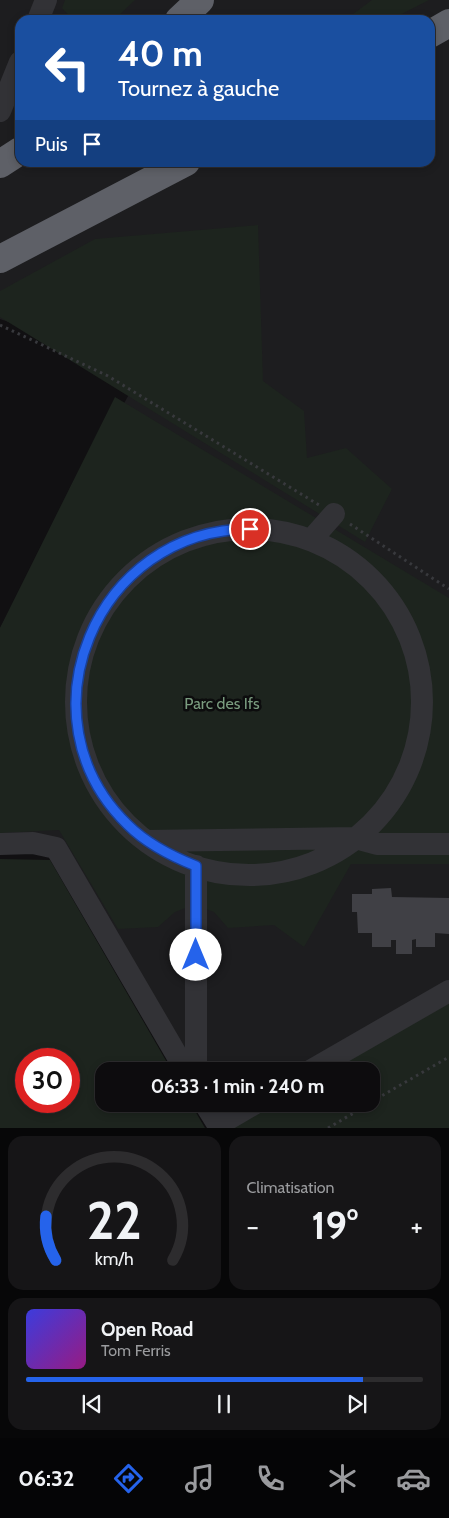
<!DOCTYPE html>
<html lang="fr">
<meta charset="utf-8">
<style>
:root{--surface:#0d0c0e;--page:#161517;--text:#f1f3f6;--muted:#9a9b9e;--line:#2d2c2e;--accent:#2563eb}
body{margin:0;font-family:Cabin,sans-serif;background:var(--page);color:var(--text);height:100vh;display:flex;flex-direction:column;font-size:19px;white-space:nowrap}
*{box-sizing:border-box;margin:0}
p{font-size:16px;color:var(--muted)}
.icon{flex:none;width:28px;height:28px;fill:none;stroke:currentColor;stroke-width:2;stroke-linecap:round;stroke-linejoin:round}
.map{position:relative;height:1128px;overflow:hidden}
.details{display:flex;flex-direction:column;gap:8px;padding:8px;background:#070708;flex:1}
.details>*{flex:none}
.banner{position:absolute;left:15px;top:15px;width:420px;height:152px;border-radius:15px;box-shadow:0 2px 8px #0003,0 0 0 1px var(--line);background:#1a4fa0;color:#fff;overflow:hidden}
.speed{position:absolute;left:15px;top:1048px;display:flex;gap:10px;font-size:25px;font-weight:700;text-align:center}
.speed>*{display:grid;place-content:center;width:65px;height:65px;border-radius:50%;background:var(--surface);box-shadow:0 2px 8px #0003,0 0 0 1px var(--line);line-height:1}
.speed .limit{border:8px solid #d22;background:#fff;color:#111}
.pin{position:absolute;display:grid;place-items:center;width:42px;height:42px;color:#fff;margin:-21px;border:2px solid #fff;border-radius:50%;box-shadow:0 1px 5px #0007}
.me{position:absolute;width:55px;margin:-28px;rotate:0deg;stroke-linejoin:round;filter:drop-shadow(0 0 4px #0008)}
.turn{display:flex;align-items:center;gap:18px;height:105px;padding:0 20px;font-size:22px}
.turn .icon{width:65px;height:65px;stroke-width:2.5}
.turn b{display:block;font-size:35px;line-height:42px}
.then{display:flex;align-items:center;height:48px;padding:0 20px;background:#0003;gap:10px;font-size:19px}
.big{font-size:38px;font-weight:700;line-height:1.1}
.details .widget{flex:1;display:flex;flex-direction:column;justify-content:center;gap:8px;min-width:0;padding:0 18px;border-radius:15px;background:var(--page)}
.details .dial{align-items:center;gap:0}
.dial svg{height:130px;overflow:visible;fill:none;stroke:var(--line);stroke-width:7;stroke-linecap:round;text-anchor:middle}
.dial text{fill:var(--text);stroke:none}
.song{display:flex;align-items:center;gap:15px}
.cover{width:60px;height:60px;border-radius:8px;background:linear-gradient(135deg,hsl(240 70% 55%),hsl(310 70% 35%))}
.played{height:5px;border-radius:2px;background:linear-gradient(90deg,var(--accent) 85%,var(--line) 85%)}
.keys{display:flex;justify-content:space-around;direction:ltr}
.heat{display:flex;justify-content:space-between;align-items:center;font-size:28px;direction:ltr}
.details .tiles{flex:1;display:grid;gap:8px;grid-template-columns:1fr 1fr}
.widget:last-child{grid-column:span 2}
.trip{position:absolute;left:95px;top:1062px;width:285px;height:50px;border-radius:15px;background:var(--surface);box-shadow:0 2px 8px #0003,0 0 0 1px var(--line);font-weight:700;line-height:50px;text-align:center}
.menu{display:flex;height:80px;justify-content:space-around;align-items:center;background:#050506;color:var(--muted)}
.menu .icon{width:35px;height:35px}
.menu .active{color:var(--accent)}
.menu b{font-size:22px;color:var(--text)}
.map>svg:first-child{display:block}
.built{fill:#1d1d1f;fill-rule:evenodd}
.green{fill:#1d241e;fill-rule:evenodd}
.building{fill:#404045}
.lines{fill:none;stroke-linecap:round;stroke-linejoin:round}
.path{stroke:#38393d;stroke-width:3;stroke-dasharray:2.5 4;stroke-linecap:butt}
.minor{stroke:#323236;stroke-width:22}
.highway{stroke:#5e6067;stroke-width:28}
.route-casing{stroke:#184099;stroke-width:12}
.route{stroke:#2563eb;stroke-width:9}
.labels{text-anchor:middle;stroke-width:5;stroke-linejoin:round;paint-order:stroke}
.park-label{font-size:16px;fill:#7a9c7f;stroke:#0c0c0d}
</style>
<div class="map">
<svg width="449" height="1128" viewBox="0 0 449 1128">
<rect width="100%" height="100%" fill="#111012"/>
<!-- built -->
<path class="built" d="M0 0H449V983L303 1071H190L58 846 0 834V628L143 369 0 319ZM20 20H430V162H20Z"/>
<!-- green -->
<path class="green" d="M65 0H135L114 20H73L62 8Z
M372 0H429L390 20H345Z
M258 225 263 381 304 411 307 458 346 448 392 489 365 542 0 317V291L95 239Z
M115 397 449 598V864H351L304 947 274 925 228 928 214 912 203 908 188 907 175 912 158 927 118 929 59 830 0 833V628Z
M0 859 50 860 172 1071H104V1104H191L205 1128H0ZM26 1059H69V1101H26Z
M449 1003V1128H231L274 1104H371V1071H330Z"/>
<!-- building -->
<path class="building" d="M391 888 392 897 449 898V934L435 933V947H416V939L412 940V954H396V940H391V947H372V933H358L357 912H352V894H372V889Z"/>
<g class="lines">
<!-- path -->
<path class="path" d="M0 325 108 376 319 505
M350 524 449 589
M371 1102 449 1057
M328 1128 369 1104"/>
<!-- minor -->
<path class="minor" d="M38 20 46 0
M0 111 20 62
M76 702a173 173 0 1 1 346 0a173 173 0 1 1-346 0Z
M311 540 334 514
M146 841 355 838 377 844H449
M0 844 33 843 56 848 186 1071
M196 866V1071
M310 1071 449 991
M205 1104 220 1128
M218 1125 254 1104"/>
<!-- highway -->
<path class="highway" d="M179 20 200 0
M430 34 449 23
M0 164 20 151
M0 259 186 162"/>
</g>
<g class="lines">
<defs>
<path id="route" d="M196 955V866C171 856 147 844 128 825 17 718 96 529 250 529"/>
</defs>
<!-- route casing -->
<use href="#route" class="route-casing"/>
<!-- route -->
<use href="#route" class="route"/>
</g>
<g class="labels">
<!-- park labels -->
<g class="park-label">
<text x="222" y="709">Parc des Ifs</text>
</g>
</g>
</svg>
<div class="speed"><div class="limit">30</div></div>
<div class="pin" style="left:250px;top:529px;background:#d93025"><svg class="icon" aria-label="arrive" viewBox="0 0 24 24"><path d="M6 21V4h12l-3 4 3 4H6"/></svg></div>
<svg class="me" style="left:196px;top:955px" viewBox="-20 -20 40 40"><circle r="19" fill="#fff"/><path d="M0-13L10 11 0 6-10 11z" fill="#2563eb"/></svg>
<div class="trip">06:33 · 1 min · 240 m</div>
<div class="banner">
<div class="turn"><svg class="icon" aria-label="left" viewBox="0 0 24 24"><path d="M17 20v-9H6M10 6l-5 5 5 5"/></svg><div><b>40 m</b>Tournez à gauche</div></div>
<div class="then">Puis<svg class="icon" aria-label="arrive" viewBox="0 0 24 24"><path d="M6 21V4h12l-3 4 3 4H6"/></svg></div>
</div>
</div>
<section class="details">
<div class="tiles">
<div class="widget dial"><svg viewBox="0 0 100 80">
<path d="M14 69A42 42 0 1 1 86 69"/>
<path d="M14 69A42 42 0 0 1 8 42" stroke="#2563eb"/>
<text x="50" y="56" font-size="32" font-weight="700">22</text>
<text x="50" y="72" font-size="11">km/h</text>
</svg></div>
<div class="widget"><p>Climatisation</p>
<div class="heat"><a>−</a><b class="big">19°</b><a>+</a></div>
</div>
<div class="widget">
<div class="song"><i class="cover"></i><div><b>Open Road</b><p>Tom Ferris</p></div></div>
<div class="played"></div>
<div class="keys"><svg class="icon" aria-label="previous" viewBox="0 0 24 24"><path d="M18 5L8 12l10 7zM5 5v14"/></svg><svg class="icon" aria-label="pause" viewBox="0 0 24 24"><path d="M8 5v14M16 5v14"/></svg><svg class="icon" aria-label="next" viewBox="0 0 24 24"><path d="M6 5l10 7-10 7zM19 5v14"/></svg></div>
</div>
</div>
</section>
<nav class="menu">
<b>06:32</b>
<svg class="icon active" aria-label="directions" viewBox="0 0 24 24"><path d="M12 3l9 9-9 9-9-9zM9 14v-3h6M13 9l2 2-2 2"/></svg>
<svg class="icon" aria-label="music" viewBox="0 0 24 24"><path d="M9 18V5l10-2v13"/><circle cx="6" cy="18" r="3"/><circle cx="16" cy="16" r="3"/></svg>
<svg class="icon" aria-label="phone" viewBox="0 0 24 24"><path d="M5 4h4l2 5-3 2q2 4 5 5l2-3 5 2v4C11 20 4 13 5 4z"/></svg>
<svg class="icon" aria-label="climate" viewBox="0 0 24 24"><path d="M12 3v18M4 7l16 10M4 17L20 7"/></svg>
<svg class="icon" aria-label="car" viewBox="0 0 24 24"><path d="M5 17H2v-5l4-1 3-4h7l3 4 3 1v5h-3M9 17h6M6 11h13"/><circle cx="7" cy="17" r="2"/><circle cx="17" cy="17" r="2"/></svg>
</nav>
